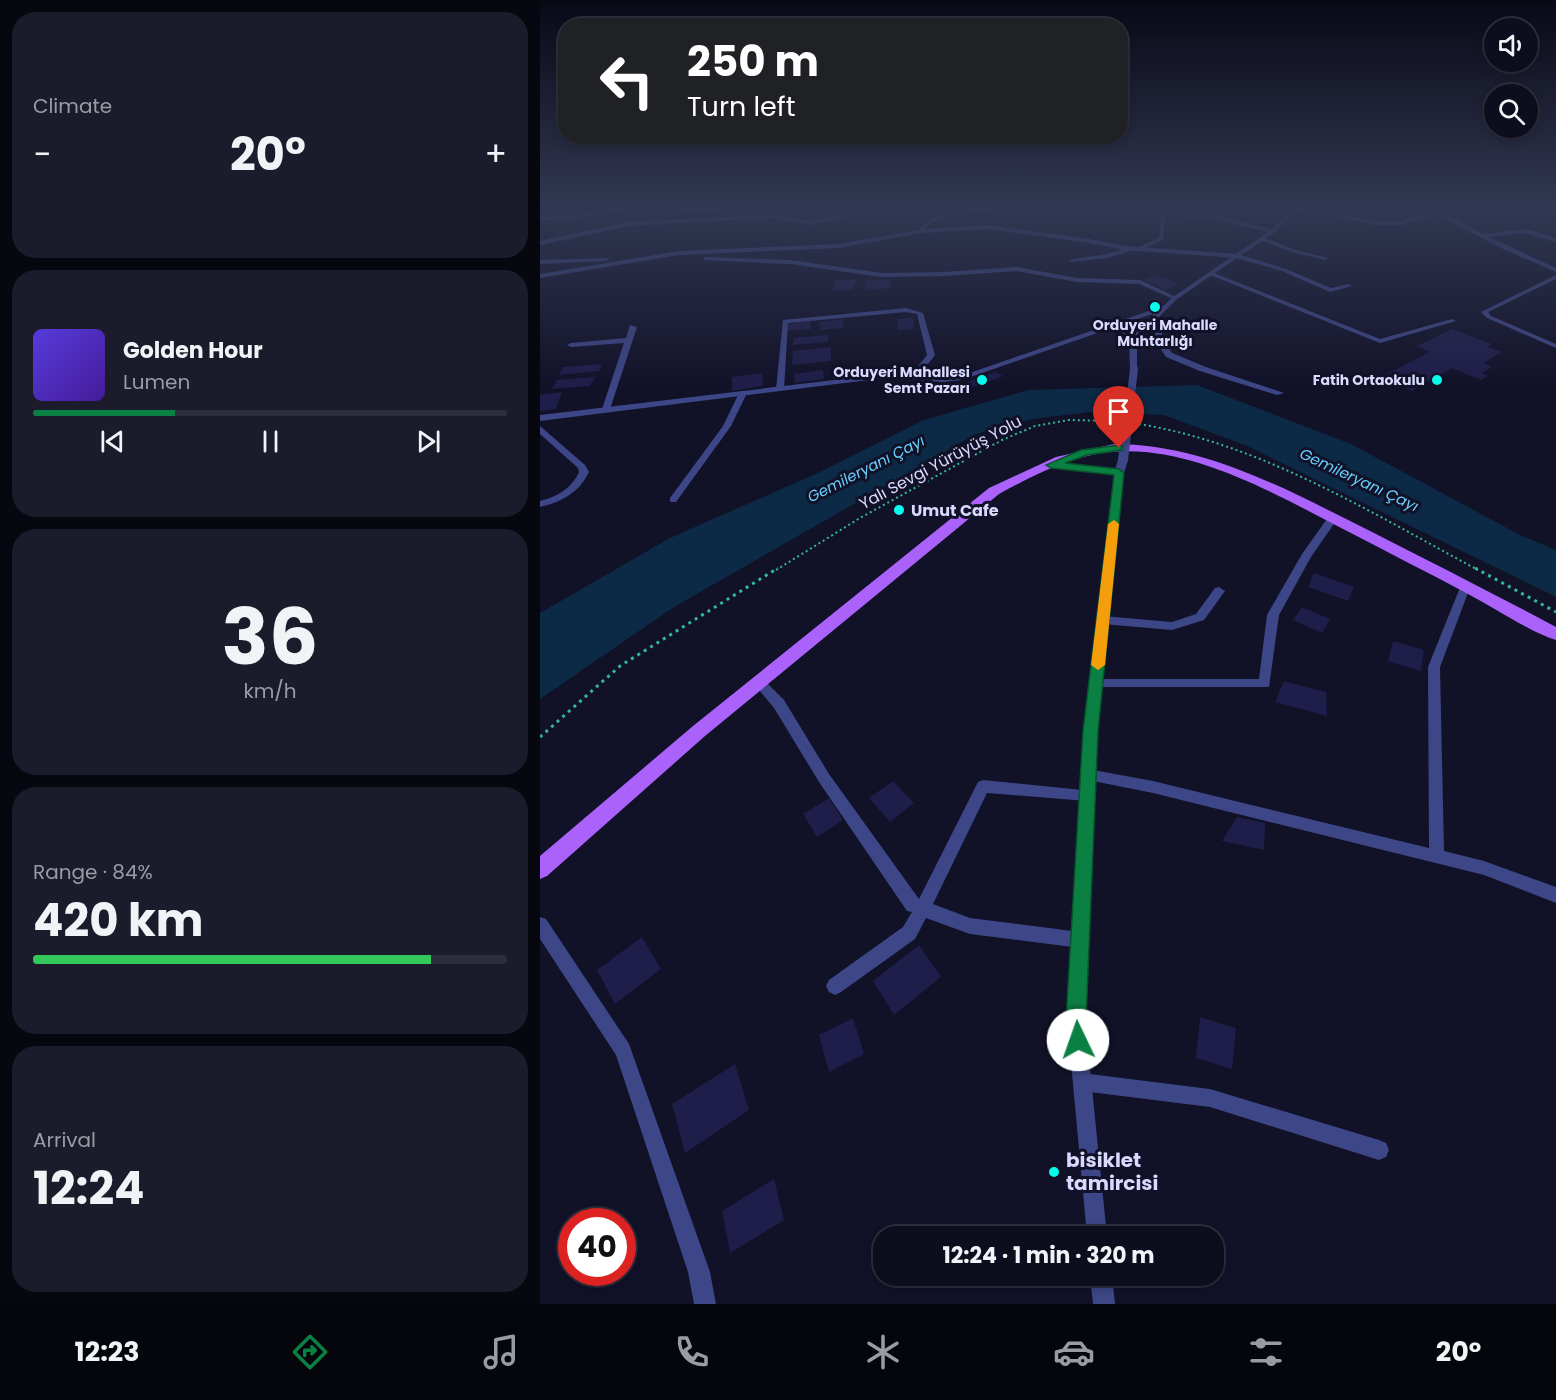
<!DOCTYPE html>
<meta charset="utf-8">
<style>
:root{--surface:#0d0d1e;--page:#1b1b2b;--text:#f1f3f6;--muted:#9a9ca4;--line:#2d2d3c;--accent:#0b8043}
body{margin:0;font-family:Poppins,sans-serif;background:var(--page);color:var(--text);height:100vh;display:flex;flex-direction:column;font-size:22px;white-space:nowrap}
*{box-sizing:border-box;margin:0}
p{font-size:20px;color:var(--muted)}
.icon{flex:none;width:33px;height:33px;fill:none;stroke:currentColor;stroke-width:2;stroke-linecap:round;stroke-linejoin:round}
.map{position:relative;flex:1;overflow:hidden}
.drawer{display:flex;flex-direction:column;gap:12px;padding:12px;background:#070710;width:540px}
.drawer>*{flex:none}
.hud{position:absolute;left:18px;top:18px;width:570px;height:126px;border-radius:24px;box-shadow:0 3px 9px #0003,0 0 0 2px var(--line);background:#202124;color:#fff;overflow:hidden}
.buttons{position:absolute;left:944px;top:18px;display:grid;gap:12px}
.buttons a{display:grid;place-items:center;width:54px;height:54px;border-radius:50%;background:var(--surface);box-shadow:0 3px 9px #0003,0 0 0 2px var(--line);font-size:30px}
.speed{position:absolute;left:18px;top:1208px;display:flex;gap:12px;font-size:30px;font-weight:700;text-align:center}
.speed>*{display:grid;place-content:center;width:78px;height:78px;border-radius:50%;background:var(--surface);box-shadow:0 3px 9px #0003,0 0 0 2px var(--line);line-height:1}
.speed .limit{border:9px solid #d22;background:#fff;color:#111}
.pin{position:absolute;display:grid;place-items:center;width:51px;height:51px;color:#fff;margin:-62px -26px;border-radius:50% 50% 50% 0;rotate:-45deg;box-shadow:0 0 6px #0007}
.pin .icon{rotate:45deg}
.me{position:absolute;width:66px;margin:-33px;rotate:357deg;stroke-linejoin:round;filter:drop-shadow(0 0 4px #0008)}
.turn{display:flex;align-items:center;gap:21px;height:126px;padding:0 30px;font-size:27px}
.turn .icon{width:78px;height:78px;stroke-width:2.5}
.turn b{display:block;font-size:42px;line-height:51px}
.big{font-size:45px;font-weight:700;line-height:1.1}
.drawer .tile{flex:1;display:flex;flex-direction:column;justify-content:center;gap:9px;min-width:0;padding:0 21px;border-radius:24px;background:var(--page)}
.drawer .dial{align-items:center;gap:0}
.dial b{font-size:78px;line-height:1}
.song{display:flex;align-items:center;gap:18px}
.cover{width:72px;height:72px;border-radius:9px;background:linear-gradient(135deg,hsl(250 70% 55%),hsl(260 70% 35%))}
.played{height:6px;border-radius:3px;background:linear-gradient(90deg,var(--accent) 30%,var(--line) 30%)}
.keys{display:flex;justify-content:space-around;direction:ltr}
.heat{display:flex;justify-content:space-between;align-items:center;font-size:33px;direction:ltr}
.charge{height:9px;border-radius:4px;background:linear-gradient(90deg,#34c759 84%,var(--line) 0)}
.trip{position:absolute;left:333px;top:1226px;width:351px;height:60px;border-radius:24px;background:var(--surface);box-shadow:0 3px 9px #0003,0 0 0 2px var(--line);font-weight:700;line-height:60px;text-align:center}
.tabs{display:flex;height:96px;justify-content:space-around;align-items:center;background:#05050c;color:var(--muted)}
.tabs .icon{width:42px;height:42px}
.tabs .on{color:var(--accent)}
.tabs b{font-size:27px;color:var(--text)}
main{display:flex;flex:1;min-height:0}
.map>svg:first-child{display:block}
.water{fill:#0c2a46}
.building{fill:#1f1d49}
.lines{fill:none;stroke-linecap:round;stroke-linejoin:round}
.path-far1{stroke:#33b89b;stroke-width:2;stroke-dasharray:2 3;stroke-linecap:butt}
.path{stroke:#33b89b;stroke-width:3;stroke-dasharray:3 4.5;stroke-linecap:butt}
.service{fill:#3d4686;fill-rule:evenodd}
.minor{fill:#3d4686;fill-rule:evenodd}
.tertiary{fill:#3d4686;fill-rule:evenodd}
.primary{fill:#aa62fb;fill-rule:evenodd}
.tertiary-bridge-far1{stroke:#3d4686;stroke-width:8}
.tertiary-bridge{stroke:#3d4686;stroke-width:10}
.route{fill:#0b8043;stroke:#07532c;stroke-width:1.5}
.slow{fill:#f59e0b}
.poi-dot{fill:#09f9eb;stroke:#111128;stroke-width:2}
.labels{text-anchor:middle;stroke-width:6;stroke-linejoin:round;paint-order:stroke}
.far-poi-label{font-size:14px;font-weight:bold;fill:#d9dafe;stroke:#111128;text-anchor:end}
.far-water-label{font-size:15px;font-style:italic;fill:#69cffc;stroke:#111128}
.street-label{font-size:16px;fill:#d9dafe;stroke:#111128}
.poi-label{font-size:16px;font-weight:bold;fill:#d9dafe;stroke:#111128;text-anchor:start}
.near-poi-label{font-size:20px;font-weight:bold;fill:#d9dafe;stroke:#111128;text-anchor:start}
</style>
<main>
<section class="drawer">
<div class="tile"><p>Climate</p>
<div class="heat"><a>−</a><b class="big">20°</b><a>+</a></div>
</div>
<div class="tile">
<div class="song"><i class="cover"></i><div><b>Golden Hour</b><p>Lumen</p></div></div>
<div class="played"></div>
<div class="keys"><svg class="icon" aria-label="previous" viewBox="0 0 24 24"><path d="M18 5L8 12l10 7zM5 5v14"/></svg><svg class="icon" aria-label="pause" viewBox="0 0 24 24"><path d="M8 5v14M16 5v14"/></svg><svg class="icon" aria-label="next" viewBox="0 0 24 24"><path d="M6 5l10 7-10 7zM19 5v14"/></svg></div>
</div>
<div class="tile dial"><b>36</b><p>km/h</p></div>
<div class="tile"><p>Range · 84%</p><b class="big">420 km</b><div class="charge"></div></div>
<div class="tile"><p>Arrival</p><b class="big">12:24</b></div>
</section>
<div class="map">
<svg width="1016" height="1304" viewBox="0 0 1016 1304">
<rect width="100%" height="100%" fill="#111128"/>
<!-- water -->
<path class="water" d="M657 385 811 444 982 536 1016 550V597L705 445 624 415 550 412 493 419 436 434 134 607 0 699V613L130 538 280 472 384 420 488 390Z"/>
<!-- building -->
<path class="building" d="M616 275 639 284 625 290 603 280Z
M350 279V288L325 290V281Z
M297 280H317L313 290H292Z
M373 318 374 329 358 330 357 319Z
M303 319V328L280 330 279 322Z
M270 321 271 329 248 331V324Z
M912 329 952 344 947 347 962 352 943 363 952 367 942 373 948 376 941 380 912 368 872 391 841 377 890 352 877 346Z
M288 335V342L253 345 254 338Z
M291 347V361L252 365 253 351Z
M62 364 59 371 19 375 23 367Z
M283 370 284 379 255 383 254 374Z
M456 372 463 376 427 389 421 384Z
M222 373 223 386 192 391V377Z
M55 377 50 386 12 389 17 380Z
M22 392 16 409 0 411V395Z
M774 573 814 587 808 601 768 587Z
M762 607 790 619 782 633 753 620Z
M853 641 884 650 881 671 848 661Z
M744 681 786 692 787 716 735 702Z
M353 781 374 803 350 822 329 798Z
M289 798 303 820 277 837 263 814Z
M697 817 725 823 724 850 682 841Z
M102 937 121 969 75 1004 57 970Z
M379 945 401 977 354 1015 333 981Z
M660 1017 696 1028 692 1069 656 1058Z
M313 1018 324 1054 289 1072 279 1035Z
M195 1064 209 1110 145 1153 132 1104Z
M234 1179 244 1220 190 1253 182 1211Z"/>
<g class="lines">
<!-- path-far1 -->
<path class="path-far1" d="M599 424C721 444 830 512 938 570
M236 570 320 518 462 440 495 426 529 420 574 421"/>
<!-- path -->
<path class="path" d="M935 568 1016 612
M0 737 80 666 238 568"/>
<!-- service -->
<path class="service" d="M616 206H620L623 214 681 217 679 218 624 216 625 221 623 240 601 250H597V248L619 238 621 221Z
M591 247 593 250 568 258 531 262 528 260 567 254Z
M1016 275V279L948 312 951 316 1016 344V348L947 318 941 312Z"/>
<!-- minor -->
<path class="minor" d="M8 206H19L40 211 37 213Z
M89 206H102L39 218 0 221V217L39 214Z
M110 206 157 208 206 206 157 212Z
M347 206 353 207 270 225 233 218 89 226 0 245V241L89 222 233 214 270 221Z
M449 206H464C440 216 405 207 385 229L447 225 544 238 585 246 698 254 746 269 791 288 809 284 812 286 790 292 742 271 697 258 585 250 544 242 447 229 381 233 298 248 139 255 0 278V274L139 251 298 244 379 230C394 210 426 209 449 206Z
M680 206H686L691 211 683 217 736 231 733 233 686 222 677 218V216L685 211Z
M761 206 835 221H860L892 211 883 206H890L943 234 985 229 1016 238V242L985 233 949 237 1016 268V272L963 249 896 214 860 225H835L761 208Z
M720 238H724L756 250 788 258 785 260 752 252 720 240Z
M165 257 250 260 342 273 404 272 477 267 537 278 600 280 638 298 633 299 599 284 537 282 477 271 404 276 342 277 250 264 163 260Z
M69 258 67 261 0 264V260Z
M670 273H674L840 339 912 319 916 321 840 343 670 275Z
M366 308 383 313 395 355 378 377 371 375 387 355 377 314 366 312 248 323 244 389 240 391 236 389 243 320Z
M606 322H612L621 327 623 340 632 353 666 367 744 393 737 395 660 371 626 357 615 340V330L606 326Z
M90 325 97 327 70 409 63 411 62 409 84 343 31 347 27 345 31 343 86 338Z
M200 391 207 393 191 426 136 502H130V498L183 426Z
M0 426 45 465 49 472C39 493 21 502 0 507V501C17 497 32 488 39 472L38 468 0 434Z
M793 515 798 518 771 557 739 615 729 687H551L549 684 551 681 555 679H719L727 615 762 554 789 516Z
M926 581 931 585 900 667 904 851 944 861 1016 887V903L944 875 613 793 543 779 541 775 543 771 548 769 613 781 889 848 888 667 921 585Z
M679 587 685 591 664 620 632 630 563 624 557 620 563 616 632 622 656 614 675 588Z
M219 677 223 679 244 700 289 774 379 899 438 782 443 780 552 791 554 795 552 799 547 801 447 793 393 904 430 918 540 932 546 934 548 940 546 946 540 948 430 934 386 918 375 939 301 992 295 995 289 992 286 986 289 980 363 927 372 912 367 911 279 782 234 708 215 685 213 682 215 679Z
M0 917 6 919 89 1044 170 1272 176 1304H154L148 1272 76 1055 0 939Z
M542 1073 670 1089 839 1140 846 1143 849 1150 846 1157 839 1160 670 1107 542 1091 535 1089 533 1082 535 1075Z"/>
<!-- tertiary -->
<path class="tertiary" d="M762 206H769L748 218 735 232 637 299 597 339V371L590 369 589 339 580 331 587 329 593 334 615 313 422 380 403 382 345 378 0 421V415L345 374 403 377 421 376 623 306 633 297 731 230 744 216Z
M583 457 588 460 584 473 557 731 545 1019 567 1236H547L527 1019 543 731 574 475 511 468 506 465 511 462 575 470 578 460Z
M550 1275H572L575 1304H553Z"/>
<!-- primary -->
<path class="primary" d="M574 444C668 444 753 493 834 533 895 564 956 595 1016 627V640C990 632 953 607 928 594 887 572 847 552 807 531 739 496 652 445 573 452 532 455 494 475 459 494L165 736 7 876 0 879V856L153 726 449 488 516 457Z"/>
<!-- tertiary-bridge-far1 -->
<path class="tertiary-bridge-far1" d="M588 420 594 369"/>
<!-- tertiary-bridge -->
<path class="tertiary-bridge" d="M583 460 588 418"/>
</g>
<!-- sky -->
<linearGradient id="sky" x2="0" y2="1"><stop stop-color="#090916"/><stop offset="0.53" stop-color="#323853"/><stop offset="1" stop-color="#323853" stop-opacity="0"/></linearGradient>
<rect width="1016" height="389" fill="url(#sky)"/>
<!-- route -->
<path class="route" d="M579 445 582 446V450L547 455 525 463 579 469 584 473 558 731 546 1020 548 1040 545 1047 538 1050 531 1047 526 1020 543 731 574 475 511 468 506 465 541 450Z"/>
<!-- slow -->
<path class="slow" d="M574 520 579 524 565 665 558 670 551 665 568 524Z"/>
<!-- markers -->
<g class="poi-dot">
<circle cx="615" cy="307" r="6"/>
<circle cx="442" cy="380" r="6"/>
<circle cx="897" cy="380" r="6"/>
<circle cx="359" cy="510" r="6"/>
<circle cx="514" cy="1172" r="6"/>
</g>
<g class="labels">
<!-- far-poi labels -->
<g class="far-poi-label">
<text x="615" y="330" text-anchor="middle">Orduyeri Mahalle<tspan x="615" dy="16">Muhtarlığı</tspan></text>
<text x="430" y="377">Orduyeri Mahallesi<tspan x="430" dy="16">Semt Pazarı</tspan></text>
<text x="885" y="385">Fatih Ortaokulu</text>
</g>
<!-- far-water labels -->
<g class="far-water-label">
<text transform="translate(326 469) rotate(-27)" y="5">Gemileryanı Çayı</text>
<text transform="translate(819 480) rotate(25)" y="5">Gemileryanı Çayı</text>
</g>
<!-- street labels -->
<g class="street-label">
<text transform="translate(400 462) rotate(-28)" y="6">Yalı Sevgi Yürüyüş Yolu</text>
</g>
<!-- poi labels -->
<g class="poi-label">
<text x="371" y="516">Umut Cafe</text>
</g>
<!-- near-poi labels -->
<g class="near-poi-label">
<text x="526" y="1167">bisiklet<tspan x="526" dy="23">tamircisi</tspan></text>
</g>
</g>
</svg>
<div class="buttons">
<a><svg class="icon" aria-label="sound" viewBox="0 0 24 24"><path d="M4 9h4l5-4v14l-5-4H4zM17 9q2 3 0 6"/></svg></a>
<a><svg class="icon" aria-label="search" viewBox="0 0 24 24"><circle cx="10" cy="10" r="6"/><path d="M15 15l6 6"/></svg></a>
</div>
<div class="speed"><div class="limit">40</div></div>
<div class="pin" style="left:579px;top:448px;background:#d93025"><svg class="icon" aria-label="arrive" viewBox="0 0 24 24"><path d="M6 21V4h12l-3 4 3 4H6"/></svg></div>
<svg class="me" style="left:538px;top:1040px" viewBox="-20 -20 40 40"><circle r="19" fill="#fff"/><path d="M0-13L10 11 0 6-10 11z" fill="#0b8043"/></svg>
<div class="trip">12:24 · 1 min · 320 m</div>
<div class="hud">
<div class="turn"><svg class="icon" aria-label="left" viewBox="0 0 24 24"><path d="M17 20v-9H6M10 6l-5 5 5 5"/></svg><div><b>250 m</b>Turn left</div></div>
</div>
</div>
</main>
<nav class="tabs">
<b>12:23</b>
<svg class="icon on" aria-label="directions" viewBox="0 0 24 24"><path d="M12 3l9 9-9 9-9-9zM9 14v-3h6M13 9l2 2-2 2"/></svg>
<svg class="icon" aria-label="music" viewBox="0 0 24 24"><path d="M9 18V5l10-2v13"/><circle cx="6" cy="18" r="3"/><circle cx="16" cy="16" r="3"/></svg>
<svg class="icon" aria-label="phone" viewBox="0 0 24 24"><path d="M5 4h4l2 5-3 2q2 4 5 5l2-3 5 2v4C11 20 4 13 5 4z"/></svg>
<svg class="icon" aria-label="climate" viewBox="0 0 24 24"><path d="M12 3v18M4 7l16 10M4 17L20 7"/></svg>
<svg class="icon" aria-label="car" viewBox="0 0 24 24"><path d="M5 17H2v-5l4-1 3-4h7l3 4 3 1v5h-3M9 17h6M6 11h13"/><circle cx="7" cy="17" r="2"/><circle cx="17" cy="17" r="2"/></svg>
<svg class="icon" aria-label="filters" viewBox="0 0 24 24"><path d="M4 7h16M4 17h16"/><circle cx="9" cy="7" r="2"/><circle cx="15" cy="17" r="2"/></svg>
<b>20°</b>
</nav>
